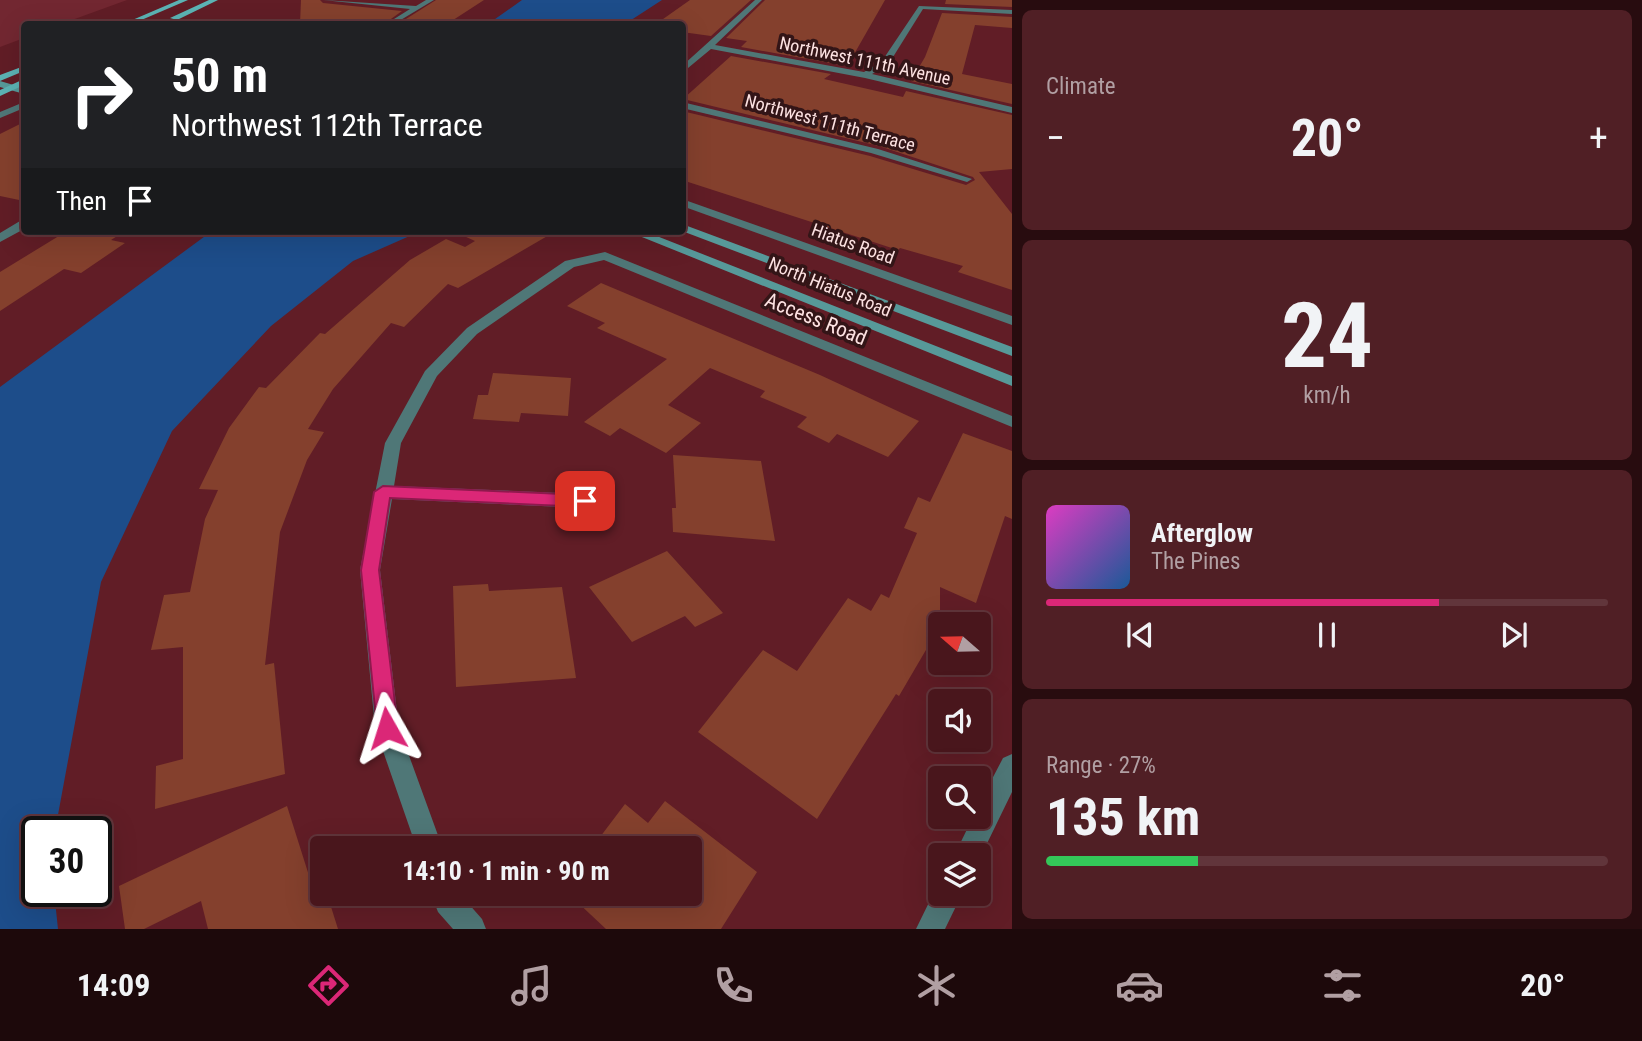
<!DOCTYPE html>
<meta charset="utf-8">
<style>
:root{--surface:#49161c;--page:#501f25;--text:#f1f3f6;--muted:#b19fa3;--line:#61353b;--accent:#db2777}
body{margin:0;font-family:"Roboto Condensed",sans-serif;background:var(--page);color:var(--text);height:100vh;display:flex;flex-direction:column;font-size:26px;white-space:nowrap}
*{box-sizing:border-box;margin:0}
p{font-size:23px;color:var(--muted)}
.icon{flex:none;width:38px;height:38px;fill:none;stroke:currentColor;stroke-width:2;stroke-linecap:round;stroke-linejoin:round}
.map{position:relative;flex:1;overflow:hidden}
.drawer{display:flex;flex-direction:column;gap:10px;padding:10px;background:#280c0f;width:630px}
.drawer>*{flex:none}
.banner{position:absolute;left:21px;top:21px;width:665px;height:214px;border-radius:7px;box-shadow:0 7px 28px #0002,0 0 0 2px var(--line);background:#202124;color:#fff;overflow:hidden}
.needle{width:46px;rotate:290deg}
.controls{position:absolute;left:928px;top:612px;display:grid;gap:14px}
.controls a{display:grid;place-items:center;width:63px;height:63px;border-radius:7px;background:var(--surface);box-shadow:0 7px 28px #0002,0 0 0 2px var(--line);font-size:35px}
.speed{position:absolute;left:21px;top:816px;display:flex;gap:14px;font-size:35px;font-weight:700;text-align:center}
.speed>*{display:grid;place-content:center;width:91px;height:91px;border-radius:50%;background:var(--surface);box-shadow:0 7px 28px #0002,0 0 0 2px var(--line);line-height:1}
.speed .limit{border:4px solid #111;border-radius:10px;background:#fff;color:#111}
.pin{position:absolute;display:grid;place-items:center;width:60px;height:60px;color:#fff;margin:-30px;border-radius:14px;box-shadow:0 4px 10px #0006}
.me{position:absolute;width:77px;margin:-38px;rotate:354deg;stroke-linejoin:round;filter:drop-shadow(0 0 5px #0008)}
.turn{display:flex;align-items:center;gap:24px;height:147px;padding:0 35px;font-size:32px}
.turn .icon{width:91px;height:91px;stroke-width:2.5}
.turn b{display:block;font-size:49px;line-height:60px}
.then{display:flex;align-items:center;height:66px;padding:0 35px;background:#0003;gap:14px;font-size:26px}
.big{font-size:52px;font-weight:700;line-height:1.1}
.drawer .card{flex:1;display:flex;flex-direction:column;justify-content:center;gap:10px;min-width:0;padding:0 24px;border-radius:10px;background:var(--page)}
.drawer .dial{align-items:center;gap:0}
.dial b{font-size:91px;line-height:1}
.song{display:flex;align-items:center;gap:21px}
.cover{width:84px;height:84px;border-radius:10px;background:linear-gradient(135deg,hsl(310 70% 55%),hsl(210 70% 35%))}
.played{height:7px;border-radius:4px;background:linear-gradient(90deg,var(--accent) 70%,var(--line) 70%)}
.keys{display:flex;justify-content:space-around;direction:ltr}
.heat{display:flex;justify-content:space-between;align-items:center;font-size:38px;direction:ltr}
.charge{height:10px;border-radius:5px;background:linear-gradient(90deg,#34c759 27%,var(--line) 0)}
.trip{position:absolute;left:310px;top:836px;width:392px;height:70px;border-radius:7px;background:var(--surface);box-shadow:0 7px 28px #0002,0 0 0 2px var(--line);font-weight:700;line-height:70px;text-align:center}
.menu{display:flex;height:112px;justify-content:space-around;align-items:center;background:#1d090b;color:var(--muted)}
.menu .icon{width:49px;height:49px}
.menu .active{color:var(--accent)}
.menu b{font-size:32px;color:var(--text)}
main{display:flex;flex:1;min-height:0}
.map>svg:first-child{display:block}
.built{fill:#722731}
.water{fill:#1d4d8a}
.building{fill:#84402d}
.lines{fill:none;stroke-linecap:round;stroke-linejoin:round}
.minor{fill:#4f7777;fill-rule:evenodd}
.secondary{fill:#579999;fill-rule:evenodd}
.primary{fill:#5cb3b4;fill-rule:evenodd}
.route{fill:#db2777;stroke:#8e194d;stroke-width:2}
.labels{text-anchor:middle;stroke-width:7;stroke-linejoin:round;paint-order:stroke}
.far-street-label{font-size:18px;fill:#fde2e2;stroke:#331517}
.street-label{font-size:21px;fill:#fde2e2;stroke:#331517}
</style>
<main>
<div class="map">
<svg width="1012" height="929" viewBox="0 0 1012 929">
<rect width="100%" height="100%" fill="#611d26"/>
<!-- built -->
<path class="built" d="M0 0H127L61 24H24V38L0 47Z"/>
<!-- water -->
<path class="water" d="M522 0H662L625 24H488Z
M212 231H421L353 261 271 326 172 431 101 582 55 831H37V891H54L58 929H0V387Z"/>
<!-- building -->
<path class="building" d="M301 0H320L323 3 402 11 384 24H300Z
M436 0H484L447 24H398Z
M690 0H751L711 36 682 32V24H656Z
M765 0H885L853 56 841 65 741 47 747 41 726 38Z
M946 0H1012V7L945 4Z
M942 13 1012 17V28L975 25 962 74 1012 84V104L911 81 925 57Z
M731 56 831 74 824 79 903 97 906 91 1012 115V169L979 172 1012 214V290L958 272 963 266 900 248 898 250 682 180V111L870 156 966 185 975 180 973 177 879 146 683 99Z
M24 122V201L0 196V134Z
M67 231H125L111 240 125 243 81 273 64 269 0 311V272Z
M453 231H556L458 288 448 284 404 327 391 323 333 389 308 429 324 432 307 460 280 532 265 665 274 663 285 774 155 809 156 766 183 759V647L151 650 164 595 190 592 205 519 218 490 199 489 229 428 259 387 266 388 320 333 325 334 410 260 446 239 465 247 475 241Z
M601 283 820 375 919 421 888 457 837 434 829 443 797 427 807 417 760 397 765 391 710 368 668 405 701 423 666 453 620 428 610 436 584 422 667 359 597 328 605 323 567 306Z
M493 373 571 378 568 416 521 413 519 422 473 419 478 395H488Z
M963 433 1012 451V519L1005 516 976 603 940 587V626L899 696 896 694 817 819 698 732 763 650 797 671 848 598 871 611 881 594 889 598 917 533 904 528 918 497 930 502Z
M673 455 761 461 775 541 673 532 672 508H676Z
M667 551 723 613 695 627 685 616 632 642 589 587Z
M488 584 489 591 562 587 576 678 456 687 453 586Z
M665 801 757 872 721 929H606L574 899 578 894H690V849H591L625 804 648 823Z
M287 806 311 882 321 877 322 894H327L338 929H208L201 901 144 929H125L119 886Z"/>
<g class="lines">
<!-- minor -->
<path class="minor" d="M323 0 416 6 426 0H434L394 24H386L410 9Z
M755 0H762L715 45 864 72 882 61 919 6 1012 10V14L923 9 888 65 872 74 1012 107V113L865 78 711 49 682 73V66Z
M24 102V108L0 118V112Z
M682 102 878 149 972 179 967 182 871 153 682 108Z
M682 199 1012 316V325L682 206Z
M20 221H24V229L0 242V233Z
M605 252 1012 416V427L604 260 574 267 477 334 437 376 401 443 394 486 585 494 591 496 594 501 591 506 585 508 392 499 380 570 399 728 443 849H417L375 728 360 570 385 443 425 371 467 328 565 261Z
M1012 754V792L978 862V856H954L973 817H978V806L1003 758Z
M938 884 940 894H962L945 929H916Z
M431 894H460L482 919 486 929H453L438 912Z"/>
<!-- secondary -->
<path class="secondary" d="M0 81 24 88V94L0 87Z
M682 224 1012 347V356L682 231Z
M627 231H644L1012 376V386Z"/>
<!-- primary -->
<path class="primary" d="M179 0H188L132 24H123Z
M209 0H218L177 20 170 18Z
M24 66V71L0 81V75Z
M24 79V85L0 96V90Z"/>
</g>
<!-- route -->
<path class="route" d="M383 486 585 495 593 501 585 507 390 498 379 570 398 728 395 735 387 738 380 735 377 728 361 570 374 492Z"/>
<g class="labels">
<!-- far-street labels -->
<g class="far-street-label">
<text transform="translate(865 61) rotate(12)" y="6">Northwest 111th Avenue</text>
<text transform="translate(830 123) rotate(15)" y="6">Northwest 111th Terrace</text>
<text transform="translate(853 244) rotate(20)" y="6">Hiatus Road</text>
<text transform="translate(830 287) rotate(22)" y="6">North Hiatus Road</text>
</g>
<!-- street labels -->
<g class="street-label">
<text transform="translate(816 319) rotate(22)" y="7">Access Road</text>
</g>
</g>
</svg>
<div class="controls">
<a><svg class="needle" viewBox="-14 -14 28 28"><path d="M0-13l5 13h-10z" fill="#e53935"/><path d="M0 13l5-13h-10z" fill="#b19fa3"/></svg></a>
<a><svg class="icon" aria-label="sound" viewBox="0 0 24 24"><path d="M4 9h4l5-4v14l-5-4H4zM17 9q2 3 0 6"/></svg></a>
<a><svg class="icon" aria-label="search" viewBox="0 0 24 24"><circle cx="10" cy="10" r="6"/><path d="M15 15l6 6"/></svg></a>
<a><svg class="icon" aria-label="layers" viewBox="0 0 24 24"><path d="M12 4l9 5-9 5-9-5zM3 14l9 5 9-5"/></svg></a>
</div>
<div class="speed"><div class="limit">30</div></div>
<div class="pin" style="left:585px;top:501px;background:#d93025"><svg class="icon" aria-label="arrive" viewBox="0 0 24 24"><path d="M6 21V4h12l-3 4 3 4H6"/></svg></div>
<svg class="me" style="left:387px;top:728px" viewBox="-20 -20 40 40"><path d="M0-17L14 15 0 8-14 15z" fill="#db2777" stroke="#fff" stroke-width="4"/></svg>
<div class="trip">14:10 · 1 min · 90 m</div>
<div class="banner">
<div class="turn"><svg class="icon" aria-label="right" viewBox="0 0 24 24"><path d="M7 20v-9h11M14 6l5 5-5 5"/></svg><div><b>50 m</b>Northwest 112th Terrace</div></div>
<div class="then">Then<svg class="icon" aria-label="arrive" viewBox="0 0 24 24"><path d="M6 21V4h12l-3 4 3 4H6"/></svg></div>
</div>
</div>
<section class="drawer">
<div class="card"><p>Climate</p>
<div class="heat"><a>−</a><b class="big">20°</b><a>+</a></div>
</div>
<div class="card dial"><b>24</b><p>km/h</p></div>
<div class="card">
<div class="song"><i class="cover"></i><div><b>Afterglow</b><p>The Pines</p></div></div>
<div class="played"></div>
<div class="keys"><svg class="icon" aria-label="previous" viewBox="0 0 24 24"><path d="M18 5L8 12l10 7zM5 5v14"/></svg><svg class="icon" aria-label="pause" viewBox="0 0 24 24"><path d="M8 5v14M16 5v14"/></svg><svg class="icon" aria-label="next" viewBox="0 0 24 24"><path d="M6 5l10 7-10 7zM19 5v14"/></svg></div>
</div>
<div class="card"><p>Range · 27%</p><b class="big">135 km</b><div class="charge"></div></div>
</section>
</main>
<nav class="menu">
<b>14:09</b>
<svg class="icon active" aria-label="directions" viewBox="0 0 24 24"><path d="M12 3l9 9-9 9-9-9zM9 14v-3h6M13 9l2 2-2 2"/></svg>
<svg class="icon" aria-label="music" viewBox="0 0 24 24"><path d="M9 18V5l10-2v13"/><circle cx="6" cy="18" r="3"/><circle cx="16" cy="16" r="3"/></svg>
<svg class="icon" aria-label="phone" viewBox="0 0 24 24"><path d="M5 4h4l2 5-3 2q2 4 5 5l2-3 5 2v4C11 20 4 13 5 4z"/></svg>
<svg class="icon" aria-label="climate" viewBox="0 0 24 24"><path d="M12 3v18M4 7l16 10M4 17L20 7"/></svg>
<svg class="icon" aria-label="car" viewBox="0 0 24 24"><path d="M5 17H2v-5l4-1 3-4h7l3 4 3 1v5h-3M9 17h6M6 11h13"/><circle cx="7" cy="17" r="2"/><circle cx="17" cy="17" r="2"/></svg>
<svg class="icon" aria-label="filters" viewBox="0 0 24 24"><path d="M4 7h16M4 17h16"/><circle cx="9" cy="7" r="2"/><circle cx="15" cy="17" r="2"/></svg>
<b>20°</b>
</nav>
